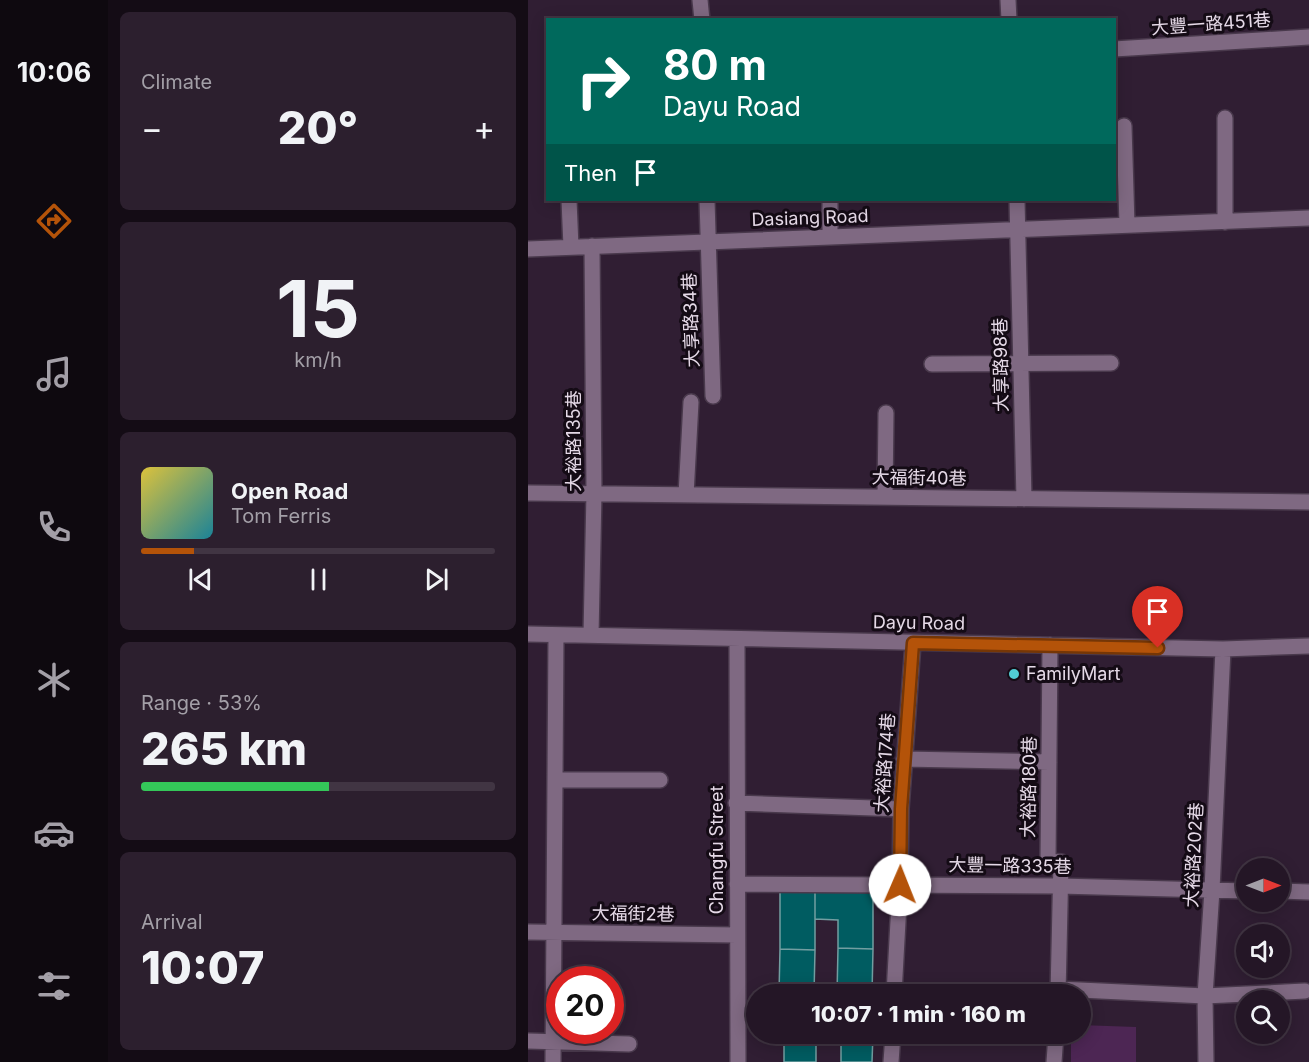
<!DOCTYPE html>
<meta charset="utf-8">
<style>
:root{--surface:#241626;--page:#2c1f2e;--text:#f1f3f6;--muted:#a39fa7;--line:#413543;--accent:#b45309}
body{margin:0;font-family:Inter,"Noto Sans TC",sans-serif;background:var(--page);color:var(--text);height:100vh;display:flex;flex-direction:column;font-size:22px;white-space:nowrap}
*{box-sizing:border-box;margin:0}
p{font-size:20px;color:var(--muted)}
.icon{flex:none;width:33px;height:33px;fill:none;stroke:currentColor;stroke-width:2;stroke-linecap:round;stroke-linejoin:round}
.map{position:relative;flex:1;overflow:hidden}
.sheet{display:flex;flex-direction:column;gap:12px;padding:12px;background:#140c15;width:420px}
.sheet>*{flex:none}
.guide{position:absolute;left:18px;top:18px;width:570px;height:183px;border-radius:0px;box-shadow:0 3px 15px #0003,0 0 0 2px var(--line);background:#00695c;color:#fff;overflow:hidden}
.needle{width:39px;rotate:90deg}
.tools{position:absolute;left:708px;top:858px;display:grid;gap:12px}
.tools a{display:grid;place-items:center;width:54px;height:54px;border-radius:50%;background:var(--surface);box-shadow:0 3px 15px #0003,0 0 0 2px var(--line);font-size:30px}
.speed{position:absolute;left:18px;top:966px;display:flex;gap:12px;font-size:30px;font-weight:700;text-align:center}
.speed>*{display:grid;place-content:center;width:78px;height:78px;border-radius:50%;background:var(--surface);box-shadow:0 3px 15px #0003,0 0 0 2px var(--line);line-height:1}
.speed .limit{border:9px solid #d22;background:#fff;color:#111}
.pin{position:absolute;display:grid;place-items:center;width:51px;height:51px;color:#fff;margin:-62px -26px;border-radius:50% 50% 50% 0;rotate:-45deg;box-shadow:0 0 6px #0007}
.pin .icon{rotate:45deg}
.me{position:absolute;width:66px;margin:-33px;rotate:1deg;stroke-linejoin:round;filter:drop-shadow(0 0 4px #0008)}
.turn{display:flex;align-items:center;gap:21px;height:126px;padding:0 18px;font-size:27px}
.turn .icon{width:78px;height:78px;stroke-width:2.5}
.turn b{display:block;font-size:42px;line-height:51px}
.then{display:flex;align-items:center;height:57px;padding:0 18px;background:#0003;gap:12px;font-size:22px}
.big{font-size:45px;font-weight:800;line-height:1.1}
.sheet .tile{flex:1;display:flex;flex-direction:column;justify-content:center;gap:9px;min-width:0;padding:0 21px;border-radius:9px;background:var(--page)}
.sheet .dial{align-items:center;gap:0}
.dial b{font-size:78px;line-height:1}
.song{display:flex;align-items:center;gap:18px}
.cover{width:72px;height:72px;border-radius:9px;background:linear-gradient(135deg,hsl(50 70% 55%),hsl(190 70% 35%))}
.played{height:6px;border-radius:3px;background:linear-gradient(90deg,var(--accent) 15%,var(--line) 15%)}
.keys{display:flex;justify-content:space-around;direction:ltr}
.heat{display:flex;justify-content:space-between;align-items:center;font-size:33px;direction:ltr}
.charge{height:9px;border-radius:4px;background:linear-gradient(90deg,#34c759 53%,var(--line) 0)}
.trip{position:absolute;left:218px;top:984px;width:345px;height:60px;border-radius:30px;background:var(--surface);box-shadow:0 3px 15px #0003,0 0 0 2px var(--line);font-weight:800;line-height:60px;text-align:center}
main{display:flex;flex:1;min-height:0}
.tabs{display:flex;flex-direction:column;width:108px;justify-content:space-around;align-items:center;background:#0e090f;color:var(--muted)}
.tabs .icon{width:42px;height:42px}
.tabs .current{color:var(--accent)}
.tabs b{font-size:27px;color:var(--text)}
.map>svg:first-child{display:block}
.green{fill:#4d2654}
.building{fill:#005c61;stroke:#729ea1;stroke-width:1.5}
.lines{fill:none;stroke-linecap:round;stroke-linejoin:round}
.minor-casing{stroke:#49394c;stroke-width:18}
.minor{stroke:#7f6982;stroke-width:15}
.route-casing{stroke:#753606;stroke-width:15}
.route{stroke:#b45309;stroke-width:10}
.poi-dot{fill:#51ccd4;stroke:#140b15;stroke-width:2}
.labels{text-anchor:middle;stroke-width:6;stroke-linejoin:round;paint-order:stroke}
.street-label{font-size:18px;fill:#e5d9e7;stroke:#140b15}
.poi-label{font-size:18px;fill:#e5d9e7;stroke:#140b15;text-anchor:start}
</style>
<main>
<nav class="tabs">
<b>10:06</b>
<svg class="icon current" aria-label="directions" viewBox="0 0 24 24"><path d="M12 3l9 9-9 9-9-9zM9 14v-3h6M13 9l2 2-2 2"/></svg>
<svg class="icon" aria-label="music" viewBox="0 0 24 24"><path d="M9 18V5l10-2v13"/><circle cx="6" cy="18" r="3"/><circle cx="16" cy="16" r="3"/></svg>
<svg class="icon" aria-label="phone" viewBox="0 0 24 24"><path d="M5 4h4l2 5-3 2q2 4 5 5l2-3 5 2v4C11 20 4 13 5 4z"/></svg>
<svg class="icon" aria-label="climate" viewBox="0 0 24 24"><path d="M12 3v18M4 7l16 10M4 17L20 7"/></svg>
<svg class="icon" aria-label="car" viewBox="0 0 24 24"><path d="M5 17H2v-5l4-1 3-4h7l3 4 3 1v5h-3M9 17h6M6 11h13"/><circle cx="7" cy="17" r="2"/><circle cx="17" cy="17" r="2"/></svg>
<svg class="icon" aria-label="filters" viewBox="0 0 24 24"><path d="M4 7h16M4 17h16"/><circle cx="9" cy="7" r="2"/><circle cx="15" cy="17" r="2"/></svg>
</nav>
<section class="sheet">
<div class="tile"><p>Climate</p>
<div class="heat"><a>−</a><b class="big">20°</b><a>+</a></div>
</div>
<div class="tile dial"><b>15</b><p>km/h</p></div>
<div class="tile">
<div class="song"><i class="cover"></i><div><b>Open Road</b><p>Tom Ferris</p></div></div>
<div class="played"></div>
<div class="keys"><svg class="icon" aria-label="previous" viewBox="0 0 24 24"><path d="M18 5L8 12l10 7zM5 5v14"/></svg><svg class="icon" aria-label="pause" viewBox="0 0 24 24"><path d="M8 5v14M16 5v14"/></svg><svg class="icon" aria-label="next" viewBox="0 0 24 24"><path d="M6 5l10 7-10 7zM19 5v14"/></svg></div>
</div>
<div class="tile"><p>Range · 53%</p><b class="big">265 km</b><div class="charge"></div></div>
<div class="tile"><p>Arrival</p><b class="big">10:07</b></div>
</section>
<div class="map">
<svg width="781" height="1062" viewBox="0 0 781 1062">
<rect width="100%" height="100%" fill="#301e33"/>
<!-- green -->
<path class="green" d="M552 1025 608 1027V1062H543V1034H552Z"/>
<!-- building -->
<path class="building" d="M252 888 287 889V950L252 949Z
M287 889H345V949L310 948V920L287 919Z
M310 948 345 949 344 994H309Z
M252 949 287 950 286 994H251Z
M256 1034H288V1062H256Z
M313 1034H345L344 1062H313Z"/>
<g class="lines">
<defs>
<path id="minor" d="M172 0 174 20
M480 0 481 20
M586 49 781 37
M697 118V222
M596 126 599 225
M41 200 43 247
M179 200 185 396
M302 200V237
M489 200 496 499
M0 249 781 218
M404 364 583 363
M0 493 781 502
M158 495 163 402
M357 497 358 413
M0 634 695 649 781 646
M63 635 66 493 64 246
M209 639 210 1062
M522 645 520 861 533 862 530 994
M376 759 521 762
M27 780H132
M208 803 373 809
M209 884 532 886 718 891
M752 891 781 892
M0 932 209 935
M531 989 677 996 777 991
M366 994 372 885 373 809 385 643
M0 1041 101 1044
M25 1062 28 635
M363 1062 365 1034
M526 1062 528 1034
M678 1062 677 996 684 890 695 649"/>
</defs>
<!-- minor casing -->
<use href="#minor" class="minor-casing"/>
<!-- minor -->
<use href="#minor" class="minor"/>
</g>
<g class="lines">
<defs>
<path id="route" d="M372 885 373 809 385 643 630 648"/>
</defs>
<!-- route casing -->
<use href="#route" class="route-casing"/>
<!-- route -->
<use href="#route" class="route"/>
</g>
<!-- markers -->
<circle class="poi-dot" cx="486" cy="674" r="6"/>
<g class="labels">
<!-- street labels -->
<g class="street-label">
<text transform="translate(683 24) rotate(-4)" y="6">大豐一路451巷</text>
<text transform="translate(282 218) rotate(-2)" y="6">Dasiang Road</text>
<text transform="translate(163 320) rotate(-92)" y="6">大享路34巷</text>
<text transform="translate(473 365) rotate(-91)" y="6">大享路98巷</text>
<text transform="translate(46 441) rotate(-90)" y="6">大裕路135巷</text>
<text transform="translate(391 478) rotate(1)" y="6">大福街40巷</text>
<text transform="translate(391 623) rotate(1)" y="6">Dayu Road</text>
<text transform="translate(357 763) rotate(-86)" y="6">大裕路174巷</text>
<text transform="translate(501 787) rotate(-89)" y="6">大裕路180巷</text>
<text transform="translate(189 850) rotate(-90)" y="6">Changfu Street</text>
<text transform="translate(666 855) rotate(-87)" y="6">大裕路202巷</text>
<text transform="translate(482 866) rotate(1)" y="6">大豐一路335巷</text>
<text transform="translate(105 914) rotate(1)" y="6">大福街2巷</text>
</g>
<!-- poi labels -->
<g class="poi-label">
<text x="498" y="680">FamilyMart</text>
</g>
</g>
</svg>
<div class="tools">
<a><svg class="needle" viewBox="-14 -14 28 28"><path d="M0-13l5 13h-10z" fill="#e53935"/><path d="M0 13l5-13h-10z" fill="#a39fa7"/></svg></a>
<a><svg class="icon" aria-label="sound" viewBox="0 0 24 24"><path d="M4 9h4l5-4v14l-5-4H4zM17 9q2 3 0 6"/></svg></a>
<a><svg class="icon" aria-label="search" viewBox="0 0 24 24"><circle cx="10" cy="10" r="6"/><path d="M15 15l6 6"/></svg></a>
</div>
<div class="speed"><div class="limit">20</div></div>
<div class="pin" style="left:630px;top:648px;background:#d93025"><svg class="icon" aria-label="arrive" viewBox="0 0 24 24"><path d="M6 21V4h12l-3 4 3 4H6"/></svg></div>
<svg class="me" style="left:372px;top:885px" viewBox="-20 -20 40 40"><circle r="19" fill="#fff"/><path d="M0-13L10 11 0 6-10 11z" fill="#b45309"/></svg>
<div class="trip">10:07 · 1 min · 160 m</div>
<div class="guide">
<div class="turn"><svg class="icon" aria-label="right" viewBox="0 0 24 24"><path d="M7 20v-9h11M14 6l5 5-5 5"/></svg><div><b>80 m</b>Dayu Road</div></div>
<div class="then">Then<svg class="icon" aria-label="arrive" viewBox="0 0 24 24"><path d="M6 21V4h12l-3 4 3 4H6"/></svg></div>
</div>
</div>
</main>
